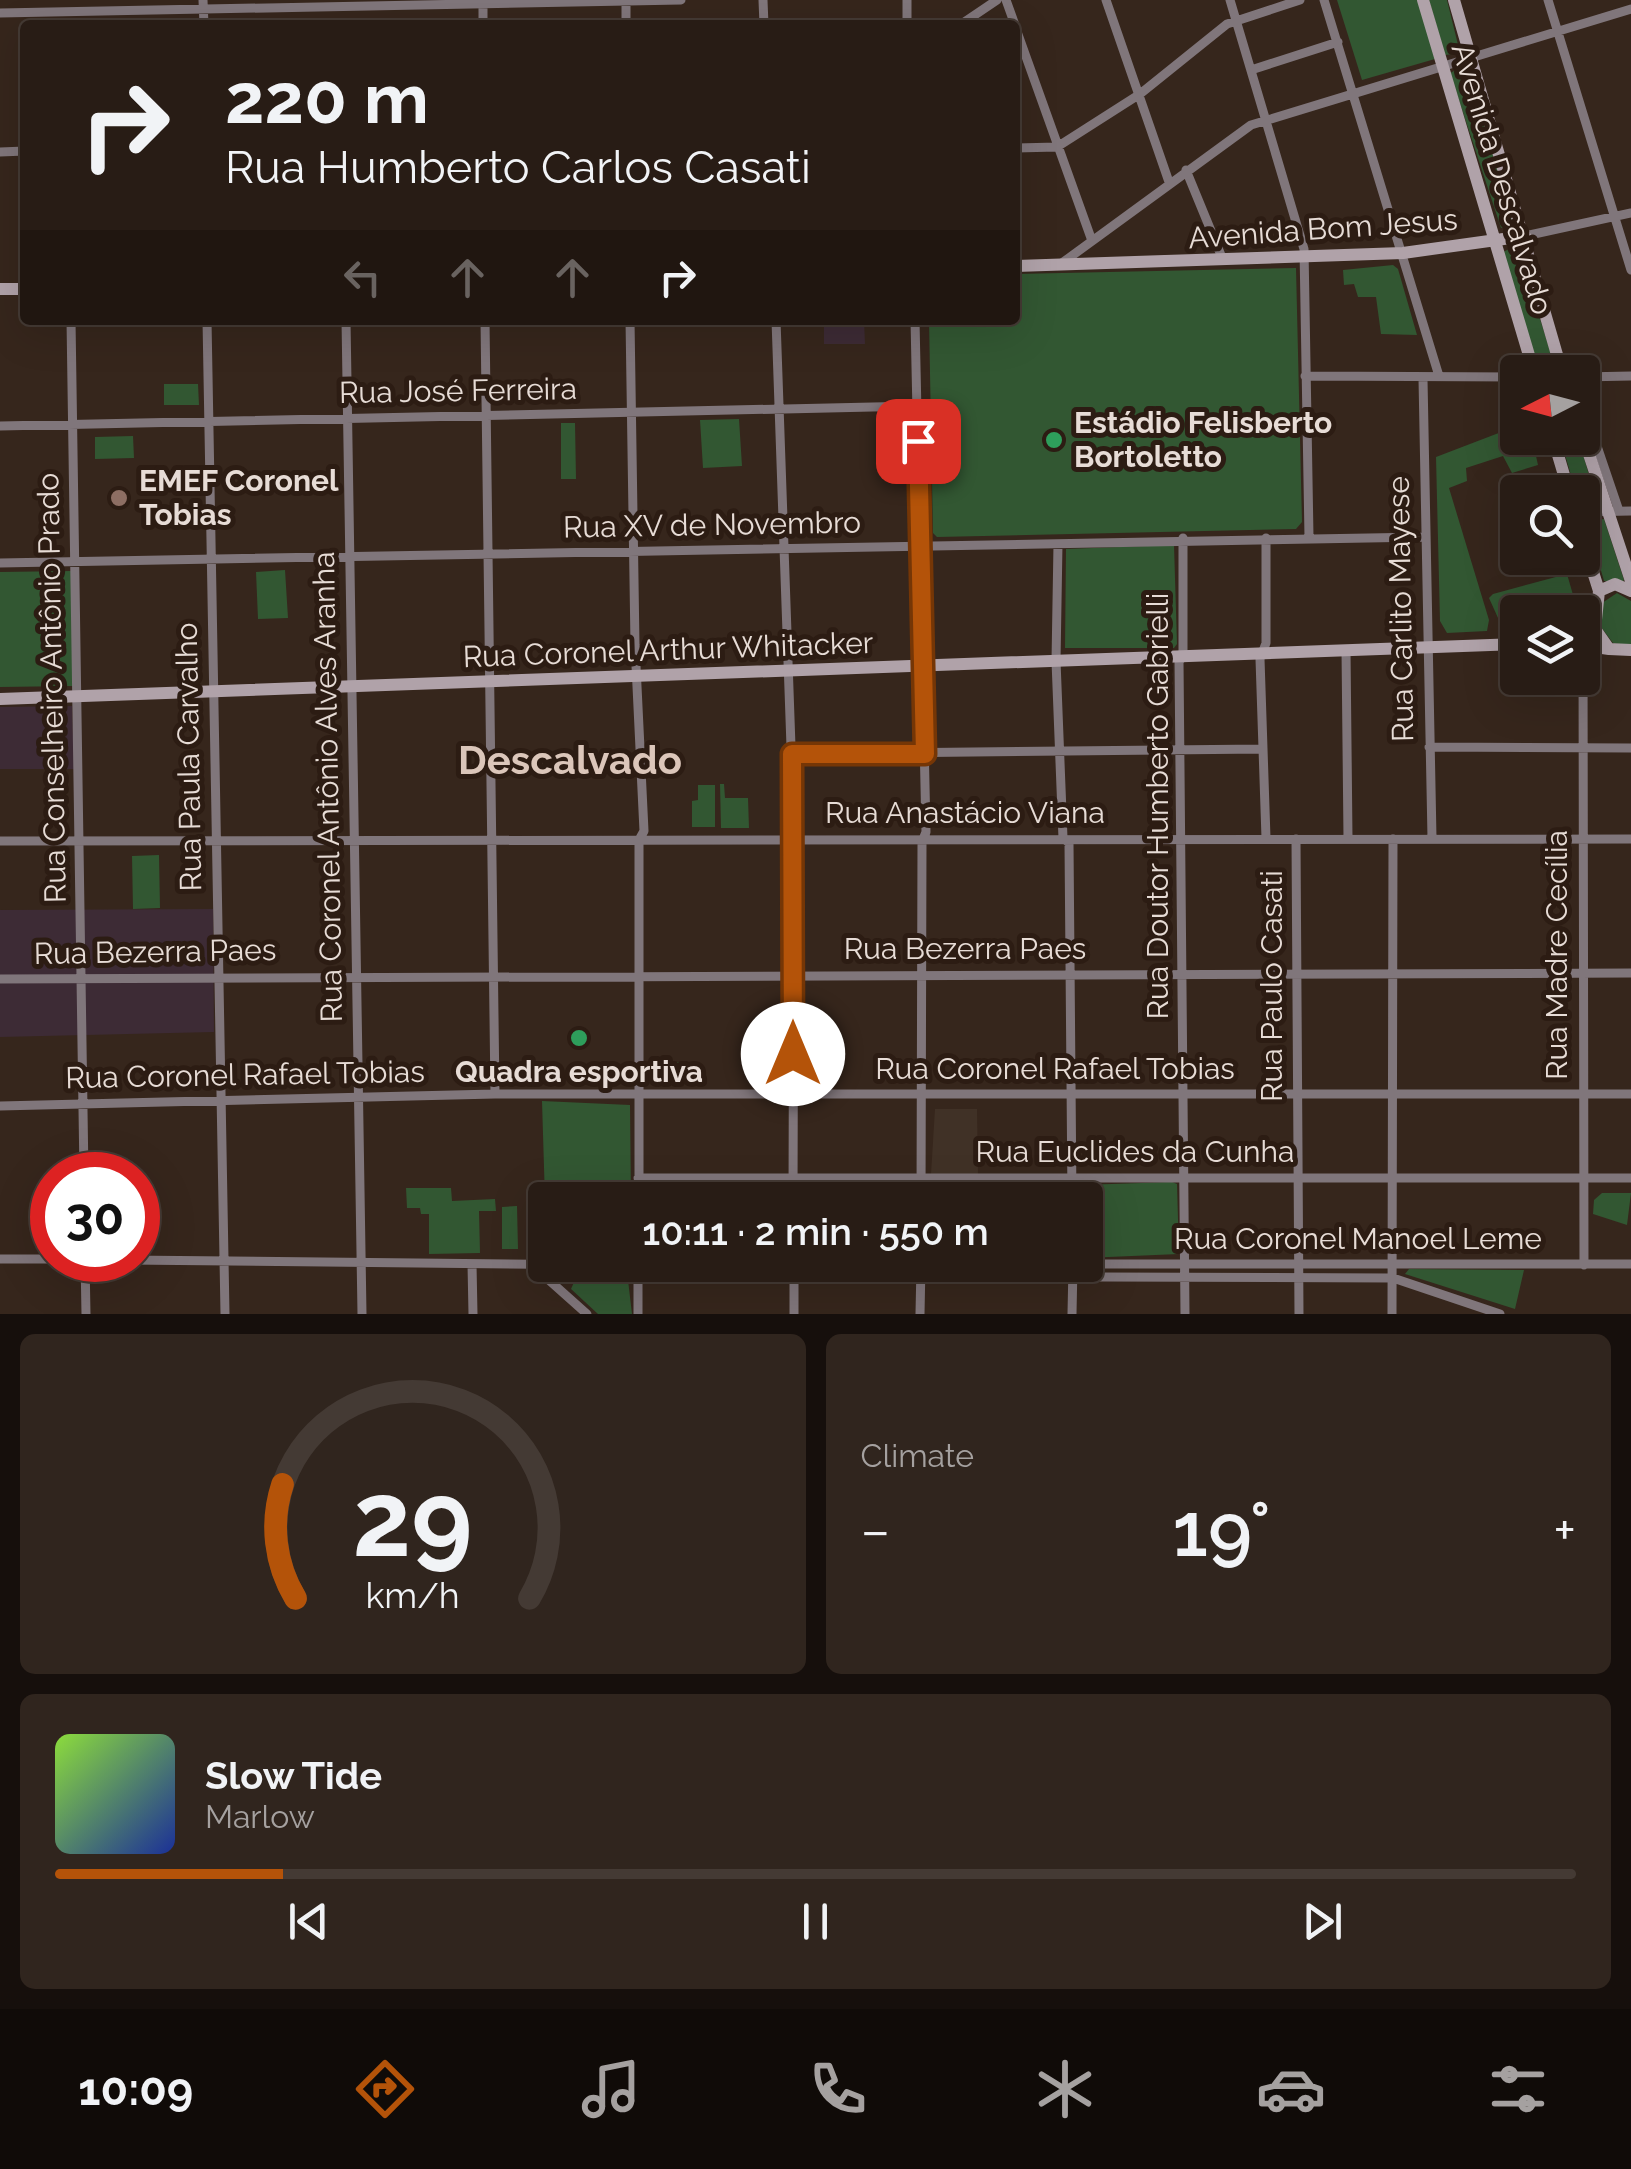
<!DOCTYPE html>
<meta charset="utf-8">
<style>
:root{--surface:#281c15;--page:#30251e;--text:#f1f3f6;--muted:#a5a1a0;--line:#443a34;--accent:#b45309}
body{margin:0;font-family:Raleway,sans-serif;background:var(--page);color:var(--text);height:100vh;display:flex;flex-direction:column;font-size:38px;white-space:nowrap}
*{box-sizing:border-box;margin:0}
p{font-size:32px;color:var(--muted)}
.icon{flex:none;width:55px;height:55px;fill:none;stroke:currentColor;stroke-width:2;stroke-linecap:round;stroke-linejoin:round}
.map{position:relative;height:1314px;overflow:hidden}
.details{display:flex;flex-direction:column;gap:20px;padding:20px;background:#160f0c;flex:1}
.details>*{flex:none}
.guide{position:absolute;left:20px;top:20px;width:1000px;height:305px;border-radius:10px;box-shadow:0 10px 40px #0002,0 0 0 2px var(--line);background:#281c15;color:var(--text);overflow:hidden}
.needle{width:65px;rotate:264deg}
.fabs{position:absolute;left:1500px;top:355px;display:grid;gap:20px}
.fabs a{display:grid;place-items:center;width:100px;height:100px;border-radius:10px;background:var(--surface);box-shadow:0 10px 40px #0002,0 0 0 2px var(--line);font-size:50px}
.speed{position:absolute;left:30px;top:1152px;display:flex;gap:20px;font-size:50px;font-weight:700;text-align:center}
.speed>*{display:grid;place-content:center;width:130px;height:130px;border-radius:50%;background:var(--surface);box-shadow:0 10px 40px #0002,0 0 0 2px var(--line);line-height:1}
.speed .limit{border:15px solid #d22;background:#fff;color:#111}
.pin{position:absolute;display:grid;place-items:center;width:85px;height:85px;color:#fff;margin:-42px;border-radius:20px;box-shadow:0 5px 15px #0006}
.me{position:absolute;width:110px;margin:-55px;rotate:0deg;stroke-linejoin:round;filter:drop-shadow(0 0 8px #0008)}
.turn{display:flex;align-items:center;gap:35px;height:210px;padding:0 40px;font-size:45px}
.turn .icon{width:130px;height:130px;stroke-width:2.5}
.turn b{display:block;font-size:70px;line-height:85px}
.lanes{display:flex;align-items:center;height:95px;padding:0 40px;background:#0003;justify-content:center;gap:50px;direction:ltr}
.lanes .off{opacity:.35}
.big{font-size:75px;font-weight:600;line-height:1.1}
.details .widget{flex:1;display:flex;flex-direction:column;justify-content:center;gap:15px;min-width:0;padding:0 35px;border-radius:15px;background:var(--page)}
.details .dial{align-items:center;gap:0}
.dial svg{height:260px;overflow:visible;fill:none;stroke:var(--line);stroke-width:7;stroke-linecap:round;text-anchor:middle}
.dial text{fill:var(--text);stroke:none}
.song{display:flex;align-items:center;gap:30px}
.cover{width:120px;height:120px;border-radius:15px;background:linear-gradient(135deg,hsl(90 70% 55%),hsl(230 70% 35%))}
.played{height:10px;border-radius:5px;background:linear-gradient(90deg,var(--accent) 15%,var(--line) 15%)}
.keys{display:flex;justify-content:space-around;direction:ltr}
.heat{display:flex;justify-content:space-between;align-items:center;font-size:55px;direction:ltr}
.details .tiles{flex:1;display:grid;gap:20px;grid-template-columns:1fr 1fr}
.widget:last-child{grid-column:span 2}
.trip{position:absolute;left:528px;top:1182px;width:575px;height:100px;border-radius:10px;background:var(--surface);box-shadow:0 10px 40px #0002,0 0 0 2px var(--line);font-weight:600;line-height:100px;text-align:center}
.menu{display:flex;height:160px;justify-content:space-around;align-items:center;background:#100b08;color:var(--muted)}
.menu .icon{width:70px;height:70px}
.menu .active{color:var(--accent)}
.menu b{font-size:45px;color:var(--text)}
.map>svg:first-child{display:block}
.commercial{fill:#3d2b35}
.medical{fill:#403126}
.green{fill:#325732}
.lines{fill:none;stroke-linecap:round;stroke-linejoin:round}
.street{stroke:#80767b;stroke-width:9}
.secondary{stroke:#b0a2a9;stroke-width:12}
.route-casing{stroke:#753606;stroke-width:25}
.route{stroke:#b45309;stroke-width:18}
.leisure-dot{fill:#2e9e5b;stroke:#2c1c13;stroke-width:4}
.education-dot{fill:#8d6e63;stroke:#2c1c13;stroke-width:4}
.labels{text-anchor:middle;stroke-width:10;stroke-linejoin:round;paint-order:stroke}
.street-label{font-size:30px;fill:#e7dcd6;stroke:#2c1c13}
.poi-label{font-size:30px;font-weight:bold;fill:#e7dcd6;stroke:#2c1c13;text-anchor:start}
.district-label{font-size:40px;font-weight:bold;fill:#dbc6ba;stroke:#2c1c13}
</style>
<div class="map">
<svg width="1631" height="1314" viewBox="0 0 1631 1314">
<rect width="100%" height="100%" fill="#36261c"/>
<!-- commercial -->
<path class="commercial" d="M824 320H864L865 344H824Z
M72 706 74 769H0V707Z
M213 909 214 1032 0 1037V910Z"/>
<!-- medical -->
<path class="medical" d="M935 1109H977L978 1176 931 1174Z"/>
<!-- green -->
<path class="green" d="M1337 0H1418L1435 59 1362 80Z
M1429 0H1447L1460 53 1445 55Z
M1464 66 1513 216 1514 224 1501 228 1450 73Z
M1517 245 1555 367 1553 369 1537 366 1503 252Z
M1393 265 1398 269 1417 335 1381 334 1376 297H1358L1354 284 1344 285 1343 270Z
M1296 268 1302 522 1296 529 937 537 933 533 929 320H1015V274Z
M164 384H198L199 405H164Z
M739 419 742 466 703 468 700 420Z
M561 423H575L576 479H561Z
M1517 426 1518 438H1532L1538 465 1512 473 1503 456 1466 468 1467 481 1449 488 1489 620 1487 631 1447 633 1440 621 1436 457Z
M133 436 134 458 95 459V437Z
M1560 438H1578L1598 505 1583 506 1582 492H1576Z
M1604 519 1624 580 1623 581H1604L1587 521Z
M1174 545 1177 644 1174 648H1065L1066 549Z
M285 570 288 618 258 619 256 572Z
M71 571 73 686 0 687V572Z
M1567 574 1578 612H1518L1517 630 1503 629 1489 598 1493 594Z
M1617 593 1631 601V646L1613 643 1601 627 1602 603Z
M720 784H724L725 798H748L749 828H721Z
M698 785H715V827H692V801L698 800Z
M159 855 160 908 133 909 132 856Z
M649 1062H682V1085H652Z
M542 1101 630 1105 631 1200H545Z
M1172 1182 1177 1184 1179 1254 1085 1258V1200H1078L1081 1185Z
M406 1188H451L452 1201 495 1199 496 1211H479L480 1253 429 1254V1214H421L420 1208H407Z
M1602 1193H1631L1627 1225 1593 1214 1594 1200Z
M517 1206 518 1249H502V1207Z
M1409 1269 1524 1270 1515 1309 1405 1274Z
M575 1280H628L632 1314H598L571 1289Z"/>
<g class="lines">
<!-- street -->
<path class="street" d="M203 0 204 25
M763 0 764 25
M907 0V25
M1006 0 1015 25
M1106 0 1169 182
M1230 0 1304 249 1309 537
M1324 0 1439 376
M1548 0 1631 270
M0 13 681 0
M483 25V0
M626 25V0
M960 25 997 0
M1015 26 1091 238
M1251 70 1338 42
M1015 148 1057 147 1140 94 1227 24 1300 0
M0 152 25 151
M1186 170 1223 260
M1525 236 1631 213
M1062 263 1251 125 1631 9
M71 320 84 1175
M207 320 225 1314
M346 320 362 1314
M485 320 495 1094
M630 320 635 645 644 831 639 840V1200
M776 320 794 832 793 1200
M915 320 926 832 922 842 921 1200
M1305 376 1518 377
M1582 377 1631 376
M1423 379 1432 838
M1582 402 1619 511
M0 426 917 406
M1582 512 1631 511
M1183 538V657L1179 661 1185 1314
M1266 538V643L1260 659 1266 838
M1058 544 1056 661 1063 838 1069 843 1072 1200
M0 563 1424 537
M1583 645 1584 1265
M1346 650 1348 838
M1429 747 1631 748
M792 754 1262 749
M1296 839 1299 1314
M0 841 1631 839
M0 979 1631 973
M0 1106 495 1094H1631
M638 1178H1631
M0 1259H52
M85 1260 86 1314
M127 1260 611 1265
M472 1264 473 1314
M1085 1264H1631
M532 1265 587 1314
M638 1265V1314
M794 1265V1314
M545 1275 1393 1278 1500 1314
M920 1314 921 1265
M1072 1314 1073 1265
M1392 1314 1393 839"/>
<!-- secondary -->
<path class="secondary" d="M1423 0 1534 372
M1454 0 1562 372
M1015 266 1403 253 1525 236
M0 289H25
M1582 433 1631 581
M1553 438 1569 492
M1582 537 1599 591
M1599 591 1595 629 1609 649 1631 650
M1599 591 1615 584 1631 591
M1582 645 1609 649
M0 699 1518 644"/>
</g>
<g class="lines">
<defs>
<path id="route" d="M793 1054 792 754H925L918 441"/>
</defs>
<!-- route casing -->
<use href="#route" class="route-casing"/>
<!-- route -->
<use href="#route" class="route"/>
</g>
<!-- markers -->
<g class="leisure-dot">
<circle cx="1054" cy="440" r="10"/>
<circle cx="579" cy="1038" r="10"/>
</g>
<circle class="education-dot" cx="119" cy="498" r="10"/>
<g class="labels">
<!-- street labels -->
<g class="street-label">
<text transform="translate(1502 179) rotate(73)" y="10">Avenida Descalvado</text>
<text transform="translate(1323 229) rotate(-4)" y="10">Avenida Bom Jesus</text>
<text transform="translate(458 391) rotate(-1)" y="10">Rua José Ferreira</text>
<text transform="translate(712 525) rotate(-1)" y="10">Rua XV de Novembro</text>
<text transform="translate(1401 609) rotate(-91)" y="10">Rua Carlito Mayese</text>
<text transform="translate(668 650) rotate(-2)" y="10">Rua Coronel Arthur Whitacker</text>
<text transform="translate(52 688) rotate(-91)" y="10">Rua Conselheiro Antônio Prado</text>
<text transform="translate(189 757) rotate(-91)" y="10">Rua Paula Carvalho</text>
<text transform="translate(328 787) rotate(-91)" y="10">Rua Coronel Antônio Alves Aranha</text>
<text transform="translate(1158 806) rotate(-90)" y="10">Rua Doutor Humberto Gabrielli</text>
<text x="965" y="823">Rua Anastácio Viana</text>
<text x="965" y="959">Rua Bezerra Paes</text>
<text transform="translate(155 952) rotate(-1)" y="10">Rua Bezerra Paes</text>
<text transform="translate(1557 955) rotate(-90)" y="10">Rua Madre Cecília</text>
<text transform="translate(1272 986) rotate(-90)" y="10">Rua Paulo Casati</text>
<text x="1055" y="1079">Rua Coronel Rafael Tobias</text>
<text transform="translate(245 1075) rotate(-1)" y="10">Rua Coronel Rafael Tobias</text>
<text x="1135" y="1162">Rua Euclides da Cunha</text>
<text x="1358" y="1249">Rua Coronel Manoel Leme</text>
</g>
<!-- poi labels -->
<g class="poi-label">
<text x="1074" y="433">Estádio Felisberto<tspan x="1074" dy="34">Bortoletto</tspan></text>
<text x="139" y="491">EMEF Coronel<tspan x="139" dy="34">Tobias</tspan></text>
<text x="579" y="1082" text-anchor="middle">Quadra esportiva</text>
</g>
<!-- district labels -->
<g class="district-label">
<text x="570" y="774">Descalvado</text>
</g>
</g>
</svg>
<div class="fabs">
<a><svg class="needle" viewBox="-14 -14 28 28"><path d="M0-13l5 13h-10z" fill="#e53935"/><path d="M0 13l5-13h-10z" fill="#a5a1a0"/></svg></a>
<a><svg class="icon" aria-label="search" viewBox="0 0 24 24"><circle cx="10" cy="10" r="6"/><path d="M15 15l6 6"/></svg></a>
<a><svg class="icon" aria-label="layers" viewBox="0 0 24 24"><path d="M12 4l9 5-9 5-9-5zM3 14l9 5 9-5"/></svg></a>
</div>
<div class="speed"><div class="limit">30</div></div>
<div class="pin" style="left:918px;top:441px;background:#d93025"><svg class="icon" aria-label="arrive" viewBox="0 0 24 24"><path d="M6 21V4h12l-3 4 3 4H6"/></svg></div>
<svg class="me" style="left:793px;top:1054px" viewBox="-20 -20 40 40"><circle r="19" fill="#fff"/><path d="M0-13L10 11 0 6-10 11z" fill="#b45309"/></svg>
<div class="trip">10:11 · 2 min · 550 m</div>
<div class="guide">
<div class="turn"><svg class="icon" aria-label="right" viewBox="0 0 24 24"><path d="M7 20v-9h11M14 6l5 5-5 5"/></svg><div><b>220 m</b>Rua Humberto Carlos Casati</div></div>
<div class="lanes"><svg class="icon off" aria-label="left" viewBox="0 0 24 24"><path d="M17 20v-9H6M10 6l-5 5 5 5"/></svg><svg class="icon off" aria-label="ahead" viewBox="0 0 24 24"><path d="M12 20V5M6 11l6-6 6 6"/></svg><svg class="icon off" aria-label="ahead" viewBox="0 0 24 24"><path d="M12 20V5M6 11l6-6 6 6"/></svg><svg class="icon" aria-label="right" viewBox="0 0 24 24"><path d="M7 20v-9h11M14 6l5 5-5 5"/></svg></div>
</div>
</div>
<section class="details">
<div class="tiles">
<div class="widget dial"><svg viewBox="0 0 100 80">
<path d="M14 69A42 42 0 1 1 86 69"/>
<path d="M14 69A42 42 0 0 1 10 34" stroke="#b45309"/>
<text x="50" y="56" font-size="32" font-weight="700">29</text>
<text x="50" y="72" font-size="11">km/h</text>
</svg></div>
<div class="widget"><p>Climate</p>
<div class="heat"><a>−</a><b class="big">19°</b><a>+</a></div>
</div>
<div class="widget">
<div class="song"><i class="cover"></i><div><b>Slow Tide</b><p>Marlow</p></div></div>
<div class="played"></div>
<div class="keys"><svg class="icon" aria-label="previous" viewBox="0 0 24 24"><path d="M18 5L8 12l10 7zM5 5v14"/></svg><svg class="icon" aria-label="pause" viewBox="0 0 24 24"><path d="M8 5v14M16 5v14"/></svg><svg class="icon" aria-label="next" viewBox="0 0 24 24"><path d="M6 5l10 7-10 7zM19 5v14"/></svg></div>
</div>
</div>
</section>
<nav class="menu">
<b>10:09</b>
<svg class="icon active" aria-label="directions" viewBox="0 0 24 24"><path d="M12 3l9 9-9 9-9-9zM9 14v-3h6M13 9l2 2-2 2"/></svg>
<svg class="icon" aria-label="music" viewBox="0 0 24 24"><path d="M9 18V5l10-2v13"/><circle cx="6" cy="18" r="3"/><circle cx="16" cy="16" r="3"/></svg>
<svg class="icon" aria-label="phone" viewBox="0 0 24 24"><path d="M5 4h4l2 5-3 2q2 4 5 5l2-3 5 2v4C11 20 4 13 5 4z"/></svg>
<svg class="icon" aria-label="climate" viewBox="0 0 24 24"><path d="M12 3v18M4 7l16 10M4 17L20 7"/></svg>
<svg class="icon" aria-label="car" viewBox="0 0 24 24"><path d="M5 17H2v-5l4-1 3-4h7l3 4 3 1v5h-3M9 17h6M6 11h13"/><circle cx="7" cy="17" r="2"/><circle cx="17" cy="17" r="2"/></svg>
<svg class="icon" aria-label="filters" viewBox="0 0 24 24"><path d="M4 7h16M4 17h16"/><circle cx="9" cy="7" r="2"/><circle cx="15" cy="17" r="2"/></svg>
</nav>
